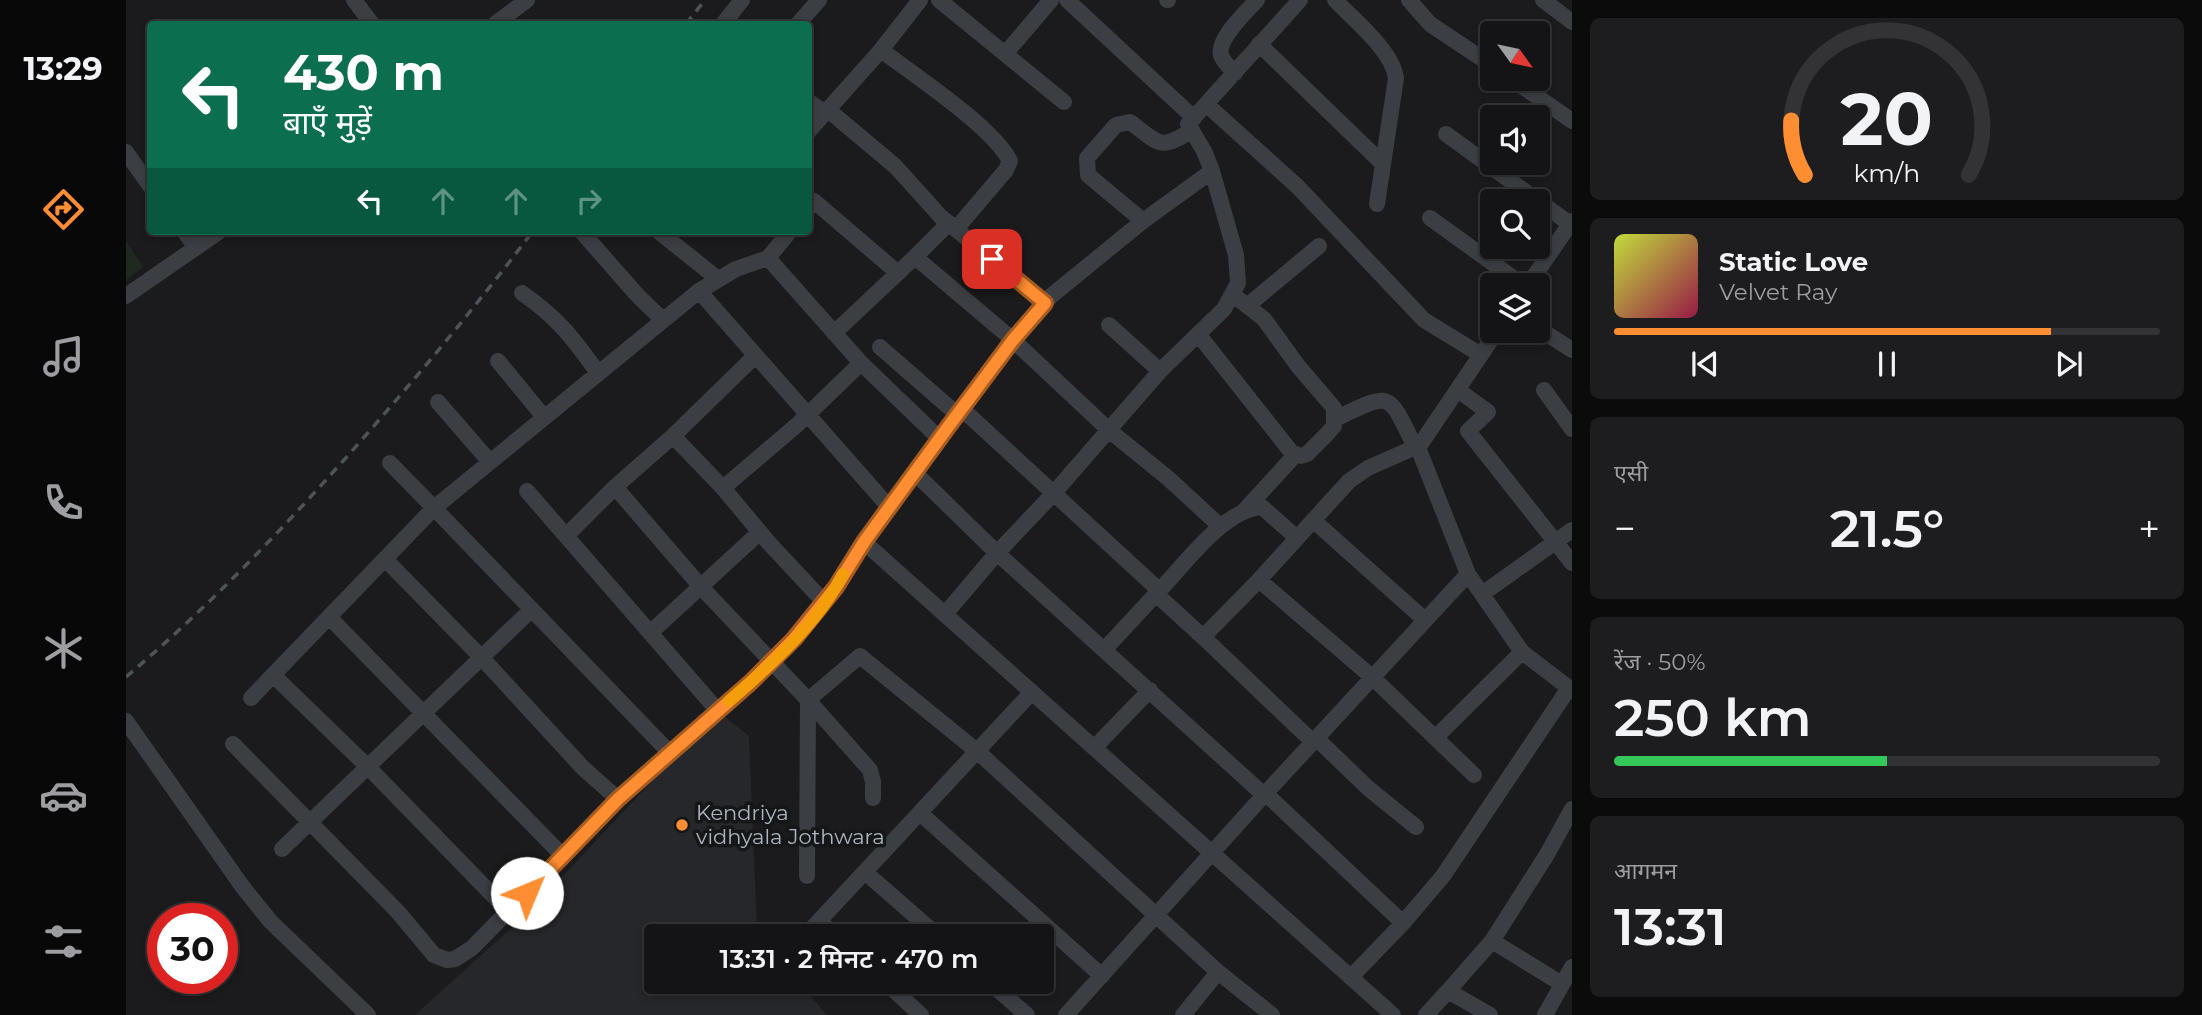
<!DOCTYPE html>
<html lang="hi">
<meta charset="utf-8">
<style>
:root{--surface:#141416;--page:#1d1d1f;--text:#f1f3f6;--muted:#9d9ea1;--line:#333335;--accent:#ff8d31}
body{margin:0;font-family:Montserrat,"Noto Sans Devanagari",sans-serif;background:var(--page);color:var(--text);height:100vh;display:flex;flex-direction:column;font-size:26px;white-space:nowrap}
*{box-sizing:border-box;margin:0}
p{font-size:23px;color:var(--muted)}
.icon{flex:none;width:38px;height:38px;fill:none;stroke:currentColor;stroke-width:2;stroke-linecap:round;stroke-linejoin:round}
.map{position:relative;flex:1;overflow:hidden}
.drawer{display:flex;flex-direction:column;gap:18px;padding:18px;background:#0b0b0c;width:630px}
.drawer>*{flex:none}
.banner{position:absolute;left:21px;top:21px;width:665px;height:214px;border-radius:7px;box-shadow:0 4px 10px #0003,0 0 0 2px var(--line);background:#0b6e4f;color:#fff;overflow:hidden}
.needle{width:46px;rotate:123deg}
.buttons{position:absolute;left:1354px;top:21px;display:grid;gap:14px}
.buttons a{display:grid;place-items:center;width:70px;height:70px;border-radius:7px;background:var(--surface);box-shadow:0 4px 10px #0003,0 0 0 2px var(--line);font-size:35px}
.speed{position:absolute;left:21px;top:903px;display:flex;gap:14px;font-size:35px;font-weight:700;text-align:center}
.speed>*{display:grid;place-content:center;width:91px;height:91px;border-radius:50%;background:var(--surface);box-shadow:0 4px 10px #0003,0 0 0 2px var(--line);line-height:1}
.speed .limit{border:10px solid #d22;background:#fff;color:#111}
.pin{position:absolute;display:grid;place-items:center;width:60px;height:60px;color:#fff;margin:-30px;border-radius:14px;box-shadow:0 4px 10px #0006}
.me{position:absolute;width:77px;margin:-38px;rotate:45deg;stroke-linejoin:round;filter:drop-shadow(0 0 5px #0008)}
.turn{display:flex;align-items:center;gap:24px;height:147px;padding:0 21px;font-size:32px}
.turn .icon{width:91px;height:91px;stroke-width:2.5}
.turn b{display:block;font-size:49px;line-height:60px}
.lanes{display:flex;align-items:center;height:66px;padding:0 21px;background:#0003;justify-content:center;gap:35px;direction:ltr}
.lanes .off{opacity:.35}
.big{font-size:52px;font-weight:600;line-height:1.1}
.drawer .tile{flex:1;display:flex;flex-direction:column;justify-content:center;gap:10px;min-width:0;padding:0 24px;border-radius:10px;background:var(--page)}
.drawer .dial{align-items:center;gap:0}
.dial svg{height:182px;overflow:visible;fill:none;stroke:var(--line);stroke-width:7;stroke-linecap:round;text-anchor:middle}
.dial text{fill:var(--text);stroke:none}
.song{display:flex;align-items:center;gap:21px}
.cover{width:84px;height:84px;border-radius:10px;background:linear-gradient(135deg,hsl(70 70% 55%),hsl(340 70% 35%))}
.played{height:7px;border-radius:4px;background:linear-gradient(90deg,var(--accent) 80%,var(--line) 80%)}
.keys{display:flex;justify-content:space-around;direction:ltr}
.heat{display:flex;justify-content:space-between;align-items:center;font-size:38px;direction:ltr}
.charge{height:10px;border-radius:5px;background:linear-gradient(90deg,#34c759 50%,var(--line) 0)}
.trip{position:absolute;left:518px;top:924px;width:410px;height:70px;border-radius:7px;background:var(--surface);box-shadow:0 4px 10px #0003,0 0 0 2px var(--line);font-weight:600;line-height:70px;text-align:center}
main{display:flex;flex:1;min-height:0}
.tab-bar{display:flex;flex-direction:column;width:126px;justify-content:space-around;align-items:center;background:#080809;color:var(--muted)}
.tab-bar .icon{width:49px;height:49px}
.tab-bar .selected{color:var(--accent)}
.tab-bar b{font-size:32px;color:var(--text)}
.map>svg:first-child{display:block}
.built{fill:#26272a}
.green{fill:#202920}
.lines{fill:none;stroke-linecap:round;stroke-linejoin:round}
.minor{stroke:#3b3e43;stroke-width:16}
.rail{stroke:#4e5358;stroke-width:3.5;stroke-dasharray:9 7;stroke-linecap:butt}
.route-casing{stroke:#a65c20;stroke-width:18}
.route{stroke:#ff8d31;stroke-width:12}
.slow{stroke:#f59e0b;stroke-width:12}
.poi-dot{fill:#ff8d31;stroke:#151618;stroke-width:2.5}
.labels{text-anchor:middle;stroke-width:7;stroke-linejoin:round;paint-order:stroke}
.poi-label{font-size:21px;fill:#acb5be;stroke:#151618;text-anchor:start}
</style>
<main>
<nav class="tab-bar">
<b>13:29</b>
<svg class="icon selected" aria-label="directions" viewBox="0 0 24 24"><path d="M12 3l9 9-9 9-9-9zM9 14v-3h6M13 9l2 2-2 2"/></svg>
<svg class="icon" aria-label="music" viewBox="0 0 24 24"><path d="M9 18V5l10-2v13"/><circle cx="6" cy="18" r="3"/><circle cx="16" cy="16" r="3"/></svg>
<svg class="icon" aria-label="phone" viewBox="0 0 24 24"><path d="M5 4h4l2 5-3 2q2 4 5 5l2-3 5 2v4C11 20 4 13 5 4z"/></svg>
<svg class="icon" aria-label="climate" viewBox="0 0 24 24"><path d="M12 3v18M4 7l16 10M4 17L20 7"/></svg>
<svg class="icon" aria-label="car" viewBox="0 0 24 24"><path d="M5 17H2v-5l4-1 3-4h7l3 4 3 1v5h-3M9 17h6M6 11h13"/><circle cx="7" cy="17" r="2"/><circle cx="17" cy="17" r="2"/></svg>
<svg class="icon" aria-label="filters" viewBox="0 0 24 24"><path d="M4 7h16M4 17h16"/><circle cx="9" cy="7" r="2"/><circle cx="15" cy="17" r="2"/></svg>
</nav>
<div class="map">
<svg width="1446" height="1015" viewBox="0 0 1446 1015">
<rect width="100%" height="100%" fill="#1b1b1d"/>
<!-- built -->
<path class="built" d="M592 711 623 736 631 932 634 936H530V982H673L701 1015H289L401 914Z"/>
<!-- green -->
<path class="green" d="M0 241 17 267 0 280Z"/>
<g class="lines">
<!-- minor -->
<path class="minor" d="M228 0 246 24
M813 0 938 102
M941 0 1068 118
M1041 0H1042
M1209 0C1228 20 1266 50 1270 78L1251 204
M1283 0 1304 24 1367 66
M1417 0 1446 22
M369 24 401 0
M597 24 616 0
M672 24 693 0
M1133 44 1257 164
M755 50C788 75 867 127 884 161L880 170 830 229
M880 53 925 0
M1109 73C1104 68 1097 62 1095 55 1091 39 1120 12 1131 0
M1386 79 1446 121
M682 101 698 112
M1080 104 1171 186 1298 320 1355 355
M701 109 769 166 815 217 919 303
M682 132 755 50 794 0
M1320 134 1444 224
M0 152 24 186
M682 208 688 201 772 273
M1304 218 1397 285
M1017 221 962 175 961 158 990 125 1004 122C1033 143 1033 152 1066 130
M58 231 70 248
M455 231 512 296 537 320
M532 231 592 279
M789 257 823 223
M642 258 664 231
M1402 285 1446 221
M396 293C432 318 447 338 472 373
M0 296 94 231
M1121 306 1193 246
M983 325 1034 371
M1412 328 1446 350
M708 333 789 257 887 340 984 431 1043 479 1094 526
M1072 334 1166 453 1175 456 1181 454 1201 434 1208 426V408L1172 366 1138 319 1106 294
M754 347 832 415
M372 361 418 417
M735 363 642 258 610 269 573 291 763 507
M1332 390 1362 412 1342 431 1446 563
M1418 390 1446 429
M312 402 364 462
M836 409 1034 591
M1209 419C1266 392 1261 390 1289 447
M547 436 489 487 440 536 592 711
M1294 445 1242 468 1223 481 1133 580 1246 677 1348 775
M264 463 308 508 147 675 242 767 382 911
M789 473 871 553 927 494 1034 371 1098 309 1112 283 1110 255 1086 171 1078 151 1062 124 1174 0
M489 487 576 588 682 700 744 770 747 782V798
M597 488 547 436 629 356
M401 491 440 536
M1118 511 1170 454
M1187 520 1299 620
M738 542 1267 1015
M259 559 356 658 457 768 492 799
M1342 574 1293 450 1294 445 1371 331
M1133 580 1077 637 1187 742
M1030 594C1056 568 1097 509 1136 507L1171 538
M1356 594 1446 530
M698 602 643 543 597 488 672 424 735 363 814 439
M819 614 871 553 1138 795
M203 617 437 856
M524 633 634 532
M979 649 1030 594 1077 637
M125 698 147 675
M0 721 116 886 145 922 242 1015
M1190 738 1242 788 1290 827
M1309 738 1396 652 1443 688
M107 744 272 912 308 955 321 960 329 959 346 948 492 799 625 682 668 639 710 587 738 542 887 340 925 296 1017 221 1086 171
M968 748 1024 690
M544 753 308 508 573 291
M1139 793 1277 923
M795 814 976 976
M156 849 405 610
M740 873 812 936
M681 876 682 700 734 656 852 752 1092 972 1146 1015
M694 921 710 936
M679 936 906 692
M1366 941 1420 856 1446 809
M1225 977 1277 923 1317 876 1443 688 1446 689
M759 982 795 1015
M863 982 901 1015
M940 1015 1138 795 1342 574 1396 652
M1057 1015 1092 972
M1300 1015 1322 991
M1364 1015 1322 991 1366 941 1436 984
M1419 1015 1446 967"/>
<!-- rail -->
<path class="rail" d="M560 24 579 0
M0 677C92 599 174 511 253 420 306 359 358 296 407 231"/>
</g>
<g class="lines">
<defs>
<path id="route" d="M401 893 492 799 625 682 668 639 710 587 738 542 822 427 887 340 919 303 866 259"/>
</defs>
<!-- route casing -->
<use href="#route" class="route-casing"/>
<!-- route -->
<use href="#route" class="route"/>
<!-- slow -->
<path class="slow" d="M603 701C644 666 693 622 717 574"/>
</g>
<!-- markers -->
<circle class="poi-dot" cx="556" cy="825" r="7"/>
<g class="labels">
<!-- poi labels -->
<g class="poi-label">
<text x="570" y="820">Kendriya<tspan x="570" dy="24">vidhyala Jothwara</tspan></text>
</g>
</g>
</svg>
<div class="buttons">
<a><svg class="needle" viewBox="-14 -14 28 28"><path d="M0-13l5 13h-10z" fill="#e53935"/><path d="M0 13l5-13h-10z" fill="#9d9ea1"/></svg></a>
<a><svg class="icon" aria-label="sound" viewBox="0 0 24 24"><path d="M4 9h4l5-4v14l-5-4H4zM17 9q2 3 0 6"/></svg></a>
<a><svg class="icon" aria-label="search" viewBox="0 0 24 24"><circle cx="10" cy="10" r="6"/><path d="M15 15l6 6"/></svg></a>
<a><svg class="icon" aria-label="layers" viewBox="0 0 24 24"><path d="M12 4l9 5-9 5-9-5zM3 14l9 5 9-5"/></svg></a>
</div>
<div class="speed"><div class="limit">30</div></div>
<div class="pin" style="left:866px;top:259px;background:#d93025"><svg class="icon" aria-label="arrive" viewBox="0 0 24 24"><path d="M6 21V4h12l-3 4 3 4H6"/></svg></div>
<svg class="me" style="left:401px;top:893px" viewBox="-20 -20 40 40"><circle r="19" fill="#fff"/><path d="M0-13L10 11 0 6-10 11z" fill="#ff8d31"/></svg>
<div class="trip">13:31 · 2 मिनट · 470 m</div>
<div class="banner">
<div class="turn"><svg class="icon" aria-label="left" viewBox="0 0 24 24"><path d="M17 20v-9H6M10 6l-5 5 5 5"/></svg><div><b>430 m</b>बाएँ मुड़ें</div></div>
<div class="lanes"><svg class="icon" aria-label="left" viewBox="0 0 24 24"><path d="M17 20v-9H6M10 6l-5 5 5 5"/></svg><svg class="icon off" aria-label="ahead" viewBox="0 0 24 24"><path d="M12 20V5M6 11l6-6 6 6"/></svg><svg class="icon off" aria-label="ahead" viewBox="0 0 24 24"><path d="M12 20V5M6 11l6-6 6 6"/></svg><svg class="icon off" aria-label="right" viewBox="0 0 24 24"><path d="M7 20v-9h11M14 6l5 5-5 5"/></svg></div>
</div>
</div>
<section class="drawer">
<div class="tile dial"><svg viewBox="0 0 100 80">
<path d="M14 69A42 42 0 1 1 86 69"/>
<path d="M14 69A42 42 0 0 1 8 45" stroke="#ff8d31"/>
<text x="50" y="56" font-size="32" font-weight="700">20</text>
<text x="50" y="72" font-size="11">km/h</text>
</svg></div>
<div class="tile">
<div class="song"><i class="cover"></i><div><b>Static Love</b><p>Velvet Ray</p></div></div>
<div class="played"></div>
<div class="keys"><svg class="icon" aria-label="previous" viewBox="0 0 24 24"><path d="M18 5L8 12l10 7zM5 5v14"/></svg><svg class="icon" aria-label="pause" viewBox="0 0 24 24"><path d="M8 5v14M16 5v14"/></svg><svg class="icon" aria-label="next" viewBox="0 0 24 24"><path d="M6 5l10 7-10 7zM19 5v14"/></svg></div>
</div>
<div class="tile"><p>एसी</p>
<div class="heat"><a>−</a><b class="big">21.5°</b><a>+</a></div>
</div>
<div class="tile"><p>रेंज · 50%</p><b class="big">250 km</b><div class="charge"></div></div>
<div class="tile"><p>आगमन</p><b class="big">13:31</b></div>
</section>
</main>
